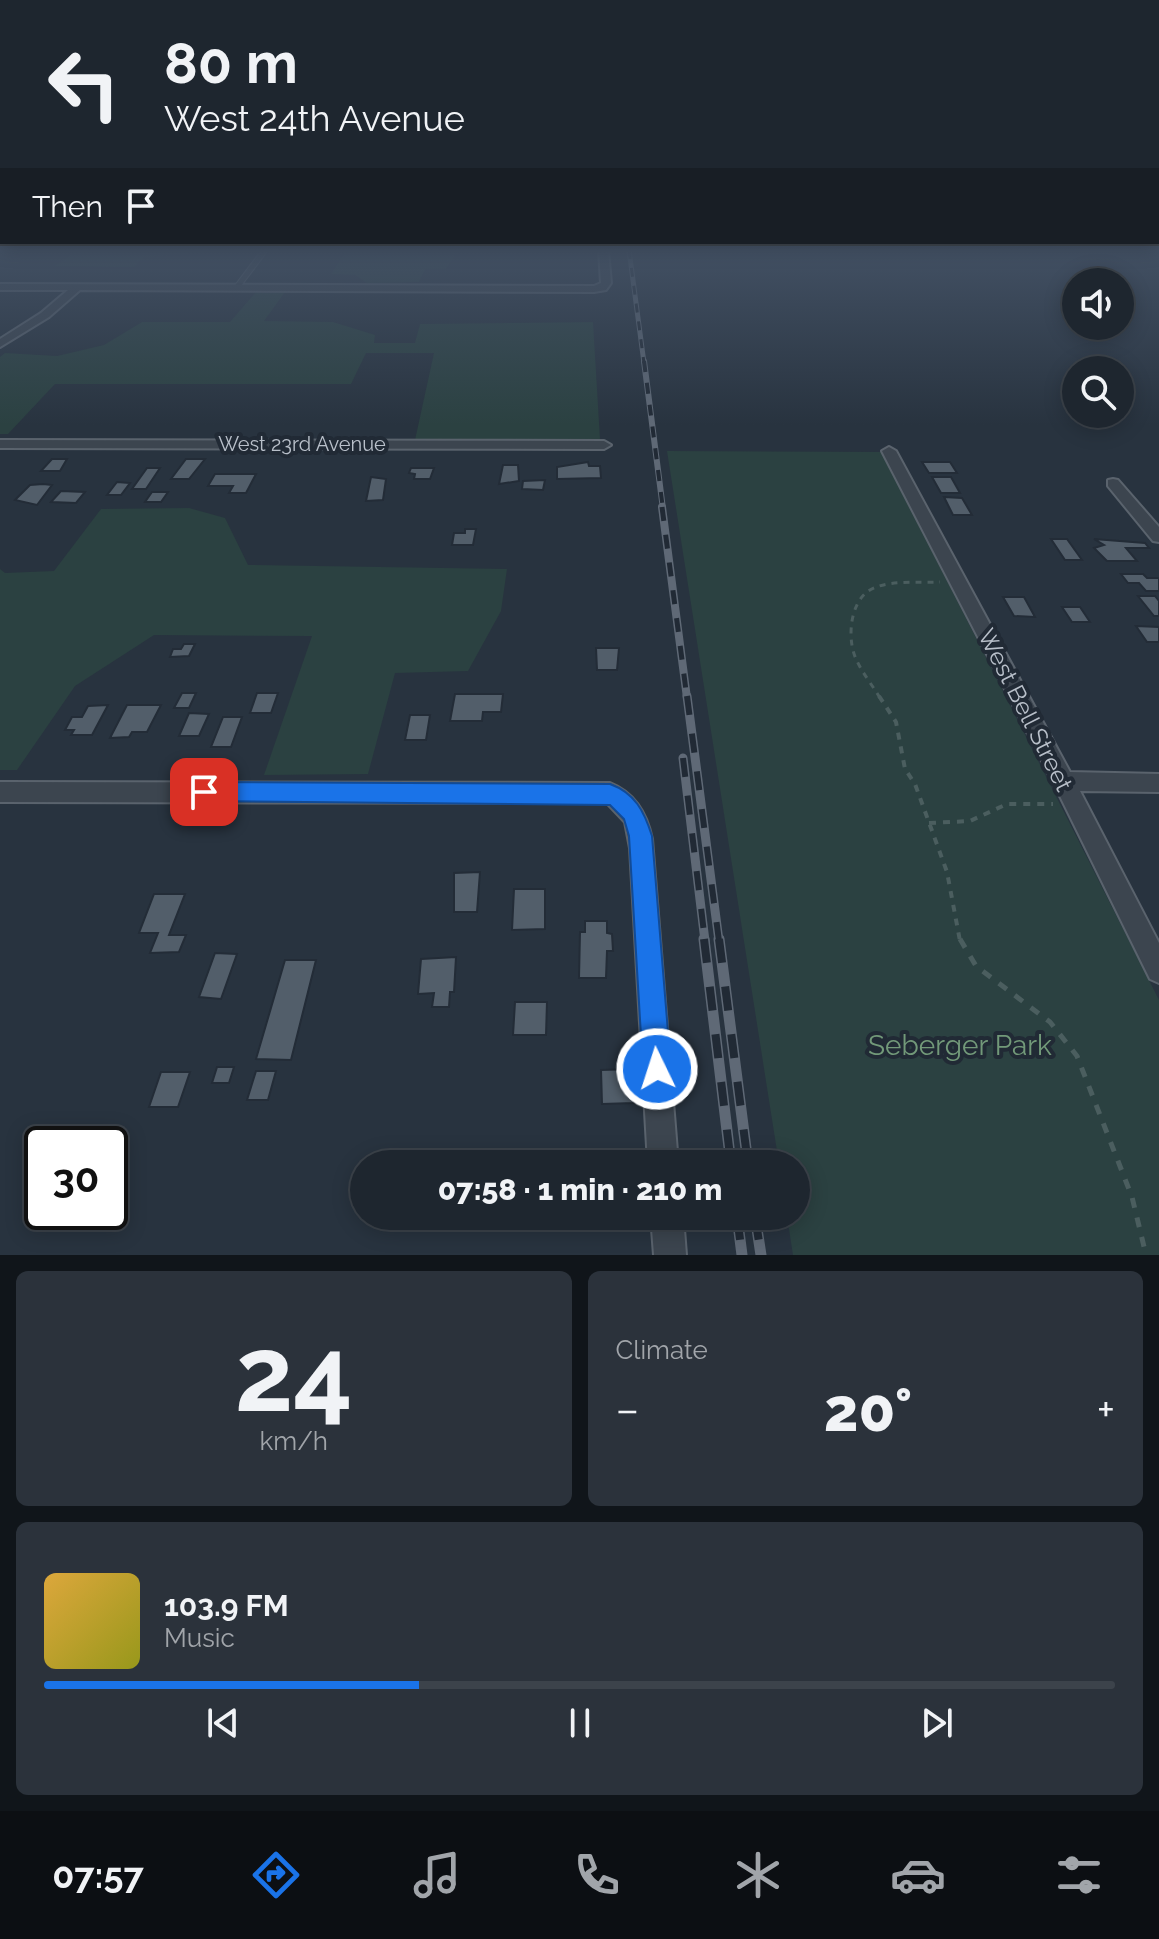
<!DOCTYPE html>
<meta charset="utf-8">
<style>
:root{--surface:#1e262f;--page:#2b323b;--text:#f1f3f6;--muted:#a1a5aa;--line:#3c434b;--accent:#1a73e8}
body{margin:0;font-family:Raleway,sans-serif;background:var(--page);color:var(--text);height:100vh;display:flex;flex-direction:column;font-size:30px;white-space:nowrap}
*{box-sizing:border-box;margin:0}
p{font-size:26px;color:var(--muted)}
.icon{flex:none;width:44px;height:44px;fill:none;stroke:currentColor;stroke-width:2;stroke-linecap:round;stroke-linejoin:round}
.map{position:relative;height:1255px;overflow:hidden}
.sheet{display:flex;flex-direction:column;gap:16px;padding:16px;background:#10151a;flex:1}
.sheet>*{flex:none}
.guide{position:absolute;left:0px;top:0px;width:1160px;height:244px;box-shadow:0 4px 20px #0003,0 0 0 2px var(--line);background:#1e262f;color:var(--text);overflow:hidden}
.tools{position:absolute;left:1062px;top:268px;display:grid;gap:16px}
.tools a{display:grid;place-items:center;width:72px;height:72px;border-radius:50%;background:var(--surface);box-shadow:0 4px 20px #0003,0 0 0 2px var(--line);font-size:40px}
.speed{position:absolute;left:24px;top:1126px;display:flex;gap:16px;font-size:40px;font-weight:700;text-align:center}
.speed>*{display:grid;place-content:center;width:104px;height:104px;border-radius:50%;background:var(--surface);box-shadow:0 4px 20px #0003,0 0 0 2px var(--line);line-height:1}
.speed .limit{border:4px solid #111;border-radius:12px;background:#fff;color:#111}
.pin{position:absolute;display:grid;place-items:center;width:68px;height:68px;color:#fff;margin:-34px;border-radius:16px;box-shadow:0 4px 12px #0006}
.me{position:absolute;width:88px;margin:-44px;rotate:356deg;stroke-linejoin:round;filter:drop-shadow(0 0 6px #0008)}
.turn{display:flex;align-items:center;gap:28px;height:168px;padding:0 32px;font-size:36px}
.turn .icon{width:104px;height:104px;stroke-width:2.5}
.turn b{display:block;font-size:56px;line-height:68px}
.then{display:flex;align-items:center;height:76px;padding:0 32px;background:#0003;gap:16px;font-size:30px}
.big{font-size:60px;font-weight:800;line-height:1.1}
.sheet .widget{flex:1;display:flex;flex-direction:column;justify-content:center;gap:12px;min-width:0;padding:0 28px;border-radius:12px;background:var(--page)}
.sheet .dial{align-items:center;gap:0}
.dial b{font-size:104px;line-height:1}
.song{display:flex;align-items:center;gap:24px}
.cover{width:96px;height:96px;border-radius:12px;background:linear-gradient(135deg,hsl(40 70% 55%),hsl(60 70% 35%))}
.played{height:8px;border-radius:4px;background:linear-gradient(90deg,var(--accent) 35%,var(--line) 35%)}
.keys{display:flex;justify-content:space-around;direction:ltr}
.heat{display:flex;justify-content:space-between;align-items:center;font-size:44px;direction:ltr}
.sheet .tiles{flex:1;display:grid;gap:16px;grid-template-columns:1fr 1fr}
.widget:last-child{grid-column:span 2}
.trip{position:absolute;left:350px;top:1150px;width:460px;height:80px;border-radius:40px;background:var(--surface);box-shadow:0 4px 20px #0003,0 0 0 2px var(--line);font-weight:800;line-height:80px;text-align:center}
.tab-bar{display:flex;height:128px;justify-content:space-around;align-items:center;background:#0c0f13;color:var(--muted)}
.tab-bar .icon{width:56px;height:56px}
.tab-bar .selected{color:var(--accent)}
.tab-bar b{font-size:36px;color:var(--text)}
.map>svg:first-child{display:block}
.green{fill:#2b4141}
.building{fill:#525e6a;stroke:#232c37;stroke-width:2}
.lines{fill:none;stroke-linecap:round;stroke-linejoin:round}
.lane-casing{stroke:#5a636d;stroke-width:7}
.street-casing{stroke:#5a636d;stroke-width:4}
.path-far2{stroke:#4b5e5f;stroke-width:3;stroke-dasharray:6 6;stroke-linecap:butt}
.path-far1{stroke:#4b5e5f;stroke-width:4;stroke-dasharray:7 7;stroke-linecap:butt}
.path{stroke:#4b5e5f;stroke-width:5;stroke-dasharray:10 10;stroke-linecap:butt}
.lane{stroke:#3c454f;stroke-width:5}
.street{fill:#3c454f;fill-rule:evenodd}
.rail-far4-casing{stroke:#5f6976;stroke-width:5}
.rail-far3-casing{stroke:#5f6976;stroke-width:6}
.rail-far2-casing{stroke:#5f6976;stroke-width:8}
.rail-far1-casing{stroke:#5f6976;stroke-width:9}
.rail-casing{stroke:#5f6976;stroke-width:11}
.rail-far4{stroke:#212a35;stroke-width:3;stroke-dasharray:9;stroke-linecap:butt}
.rail-far3{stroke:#212a35;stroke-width:4;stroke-dasharray:11;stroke-linecap:butt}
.rail-far2{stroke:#212a35;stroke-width:5;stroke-dasharray:14;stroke-linecap:butt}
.rail-far1{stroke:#212a35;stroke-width:6;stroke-dasharray:19;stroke-linecap:butt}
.rail{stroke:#212a35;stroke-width:8;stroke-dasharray:24;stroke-linecap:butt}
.route{fill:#1a73e8;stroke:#114b97;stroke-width:2}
.labels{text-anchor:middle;stroke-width:8;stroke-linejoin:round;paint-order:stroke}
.far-street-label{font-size:20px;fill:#b9c0ca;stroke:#212a35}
.street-label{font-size:24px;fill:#b9c0ca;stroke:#212a35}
.near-park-label{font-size:28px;fill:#729979;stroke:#212a35}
</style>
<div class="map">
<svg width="1159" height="1255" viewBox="0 0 1159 1255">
<rect width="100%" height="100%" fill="#28333f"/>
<!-- green -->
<path class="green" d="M78 250H240L144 257 134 267 55 266Z
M346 250H458L446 269H425L419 282 367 283 355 275 331 274Z
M256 292H285L264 321 333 322 375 335 374 343H415L420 324 593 322 600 439 415 440 434 353H366L351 384H55L8 434H0V357L5 353 57 356 104 345 142 322H230Z
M667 451 882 452 1159 1000V1255H793L787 1216H796V1164H779Z
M189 508 225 518 248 565 507 569 501 611 468 671 395 673 368 774 264 775 312 636 154 635 75 686 17 770H0V569L5 573 54 571 101 509Z"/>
<!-- building -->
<path class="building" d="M52 459H67L60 471H41Z
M186 459H205L189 479H171Z
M588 462 589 466H600L601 478 557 479V467Z
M922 462H950L957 473H929Z
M503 465H518L519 481 499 484Z
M147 468H160L146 489H132Z
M411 468H434L430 479H414L415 474 409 473Z
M215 474H256L246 493H229L233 486H208Z
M371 477 386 479 383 500 366 501Z
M932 477H951L960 493H941Z
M545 480 543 490 522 489 523 481Z
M117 482 130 483 121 495H107Z
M43 484 52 485 37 505 15 500 30 485Z
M61 491 85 492 76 503 51 502Z
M152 492H168L161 502H145Z
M944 497 962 498 972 515H953Z
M465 529H476L473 545H452L454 533H465Z
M1051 539H1067L1082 560H1065Z
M1094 539 1145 543 1149 548H1126L1137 561H1107L1094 548 1104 545Z
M1121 574H1143L1147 578H1159V591H1146L1139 583H1128Z
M1138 596H1155L1159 601V616H1154Z
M1003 597H1024L1035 617 1014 616Z
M1062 607H1080L1090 622H1072Z
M1136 626 1159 627V642H1147Z
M184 644H195L189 656 170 657 173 649H181Z
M596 648H619L617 670H597Z
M182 693H196L189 708H174Z
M257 693H278L271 713H250Z
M455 694H503L501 712H483L482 721H450Z
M108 705 92 735H71L74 730H65L72 717H82L88 706Z
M127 705H161L147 732H132L129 737 110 738Z
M189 713 209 714 199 736H179Z
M410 715H430L426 740H405Z
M223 717H242L231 747H211Z
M480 872 477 912H454V873Z
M514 889H545V929L512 930Z
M154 894H185L169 935H186L179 952 150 953 158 933H139Z
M585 921H607V933L612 934 613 951H607L606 978H579L580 932H585Z
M215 953 237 954 221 999 199 997Z
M456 957 454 992H450L449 1007H432L434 993 418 994 421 959Z
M285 960H316L291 1060 256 1059Z
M515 1002H547L546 1035H513Z
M217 1067H234L229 1083H212Z
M632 1069 634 1103 602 1104 601 1070Z
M256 1071H276L268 1100H247Z
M161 1072H190L178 1107H149Z"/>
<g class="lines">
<defs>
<path id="lane" d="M237 287 265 250"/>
<path id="street" d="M599 250H608L611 283 606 290 594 292 80 290 49 317 0 347V339L41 313 68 290H0V284L594 286 601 283Z
M0 440 604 441 611 445 604 449 0 448Z
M889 447 896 451 1070 772 1159 774V792L1080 791 1159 943V983L1150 979 1056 788 882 451Z
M1113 479 1118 480 1159 527V542L1153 541 1108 486V480Z
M0 782 610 783C635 793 647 814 652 839L678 1164H648L630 848 625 822 607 803 0 802Z
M651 1216H683L686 1255H654Z"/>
</defs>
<!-- lane casing -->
<use href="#lane" class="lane-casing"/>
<!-- street casing -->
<use href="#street" class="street-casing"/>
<!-- path-far2 -->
<path class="path-far2" d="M880 698C873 686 863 674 857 661 847 642 849 606 867 592 884 579 920 583 940 582"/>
<!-- path-far1 -->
<path class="path-far1" d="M879 696 896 722 905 769 915 784 947 872 960 941
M929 823 970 821 1007 804H1053"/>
<!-- path -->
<path class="path" d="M960 939 976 966 1050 1022 1077 1056 1132 1197 1146 1255"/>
<!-- lane -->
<use href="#lane" class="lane"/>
<!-- street -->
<use href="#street" class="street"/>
<defs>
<path id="rail-far4" d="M629 250 644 363"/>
<path id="rail-far3" d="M644 361 663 509"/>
<path id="rail-far2" d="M662 507 687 698"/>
<path id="rail-far1" d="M687 696 719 941
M683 758 705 941"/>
<path id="rail" d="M704 939 731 1164
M719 939 748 1164
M737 1216 742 1255
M755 1216 761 1255"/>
</defs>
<!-- rail-far4 casing -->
<use href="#rail-far4" class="rail-far4-casing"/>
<!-- rail-far3 casing -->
<use href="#rail-far3" class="rail-far3-casing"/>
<!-- rail-far2 casing -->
<use href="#rail-far2" class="rail-far2-casing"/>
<!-- rail-far1 casing -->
<use href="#rail-far1" class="rail-far1-casing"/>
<!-- rail casing -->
<use href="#rail" class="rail-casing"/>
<!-- rail-far4 -->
<use href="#rail-far4" class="rail-far4"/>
<!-- rail-far3 -->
<use href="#rail-far3" class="rail-far3"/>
<!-- rail-far2 -->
<use href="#rail-far2" class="rail-far2"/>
<!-- rail-far1 -->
<use href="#rail-far1" class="rail-far1"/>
<!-- rail -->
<use href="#rail" class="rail"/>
</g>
<!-- sky -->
<linearGradient id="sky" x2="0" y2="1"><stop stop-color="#161c23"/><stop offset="0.59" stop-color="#425063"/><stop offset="1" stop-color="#425063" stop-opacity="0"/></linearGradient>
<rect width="1159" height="425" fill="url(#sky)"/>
<!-- route -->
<path class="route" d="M204 782 610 784C635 793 644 811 652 836L671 1069 667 1079 657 1084 647 1079 643 1069 629 836 624 819 610 805 204 801 196 799 193 792 196 785Z"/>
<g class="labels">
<!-- far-street labels -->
<g class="far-street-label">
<text x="302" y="451">West 23rd Avenue</text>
</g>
<!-- street labels -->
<g class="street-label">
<text transform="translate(1025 710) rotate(63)" y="8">West Bell Street</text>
</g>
<!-- near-park labels -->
<g class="near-park-label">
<text x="960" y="1055">Seberger Park</text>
</g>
</g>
</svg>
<div class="tools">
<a><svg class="icon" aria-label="sound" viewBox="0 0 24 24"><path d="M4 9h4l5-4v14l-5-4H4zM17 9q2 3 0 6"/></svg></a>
<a><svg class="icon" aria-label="search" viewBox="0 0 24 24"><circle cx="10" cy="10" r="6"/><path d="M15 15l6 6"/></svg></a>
</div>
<div class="speed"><div class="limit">30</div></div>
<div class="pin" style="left:204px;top:792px;background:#d93025"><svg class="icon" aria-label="arrive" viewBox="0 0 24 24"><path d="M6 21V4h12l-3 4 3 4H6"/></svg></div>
<svg class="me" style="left:657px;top:1069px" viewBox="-20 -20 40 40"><circle r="17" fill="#1a73e8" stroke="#fff" stroke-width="3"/><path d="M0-11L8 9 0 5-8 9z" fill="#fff"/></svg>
<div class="trip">07:58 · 1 min · 210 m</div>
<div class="guide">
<div class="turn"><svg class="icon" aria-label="left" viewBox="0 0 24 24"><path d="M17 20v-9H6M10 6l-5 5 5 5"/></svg><div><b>80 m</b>West 24th Avenue</div></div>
<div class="then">Then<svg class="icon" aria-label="arrive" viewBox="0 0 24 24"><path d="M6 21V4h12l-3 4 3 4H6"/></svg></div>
</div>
</div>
<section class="sheet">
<div class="tiles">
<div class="widget dial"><b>24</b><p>km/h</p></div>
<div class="widget"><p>Climate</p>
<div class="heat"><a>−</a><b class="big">20°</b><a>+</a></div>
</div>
<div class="widget">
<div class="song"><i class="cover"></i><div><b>103.9 FM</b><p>Music</p></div></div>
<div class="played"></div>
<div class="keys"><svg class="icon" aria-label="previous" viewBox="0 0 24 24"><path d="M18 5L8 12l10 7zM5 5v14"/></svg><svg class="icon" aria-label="pause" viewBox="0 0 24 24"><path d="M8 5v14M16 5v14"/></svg><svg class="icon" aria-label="next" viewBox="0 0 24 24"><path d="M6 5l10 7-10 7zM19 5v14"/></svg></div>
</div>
</div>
</section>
<nav class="tab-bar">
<b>07:57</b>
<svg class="icon selected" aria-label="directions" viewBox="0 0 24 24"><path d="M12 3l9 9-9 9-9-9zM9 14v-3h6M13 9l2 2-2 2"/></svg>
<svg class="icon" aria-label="music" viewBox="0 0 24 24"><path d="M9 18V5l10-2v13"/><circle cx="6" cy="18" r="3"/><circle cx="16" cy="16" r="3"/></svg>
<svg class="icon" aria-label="phone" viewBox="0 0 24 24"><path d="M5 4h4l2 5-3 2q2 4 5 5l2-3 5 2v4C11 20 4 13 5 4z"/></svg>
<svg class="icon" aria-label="climate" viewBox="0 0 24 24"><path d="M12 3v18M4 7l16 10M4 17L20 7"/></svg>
<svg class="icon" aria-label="car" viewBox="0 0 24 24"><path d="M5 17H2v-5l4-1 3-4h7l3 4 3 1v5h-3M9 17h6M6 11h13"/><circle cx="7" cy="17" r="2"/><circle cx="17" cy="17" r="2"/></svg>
<svg class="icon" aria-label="filters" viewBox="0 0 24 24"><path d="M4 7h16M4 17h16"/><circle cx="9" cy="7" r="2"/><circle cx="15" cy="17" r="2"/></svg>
</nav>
